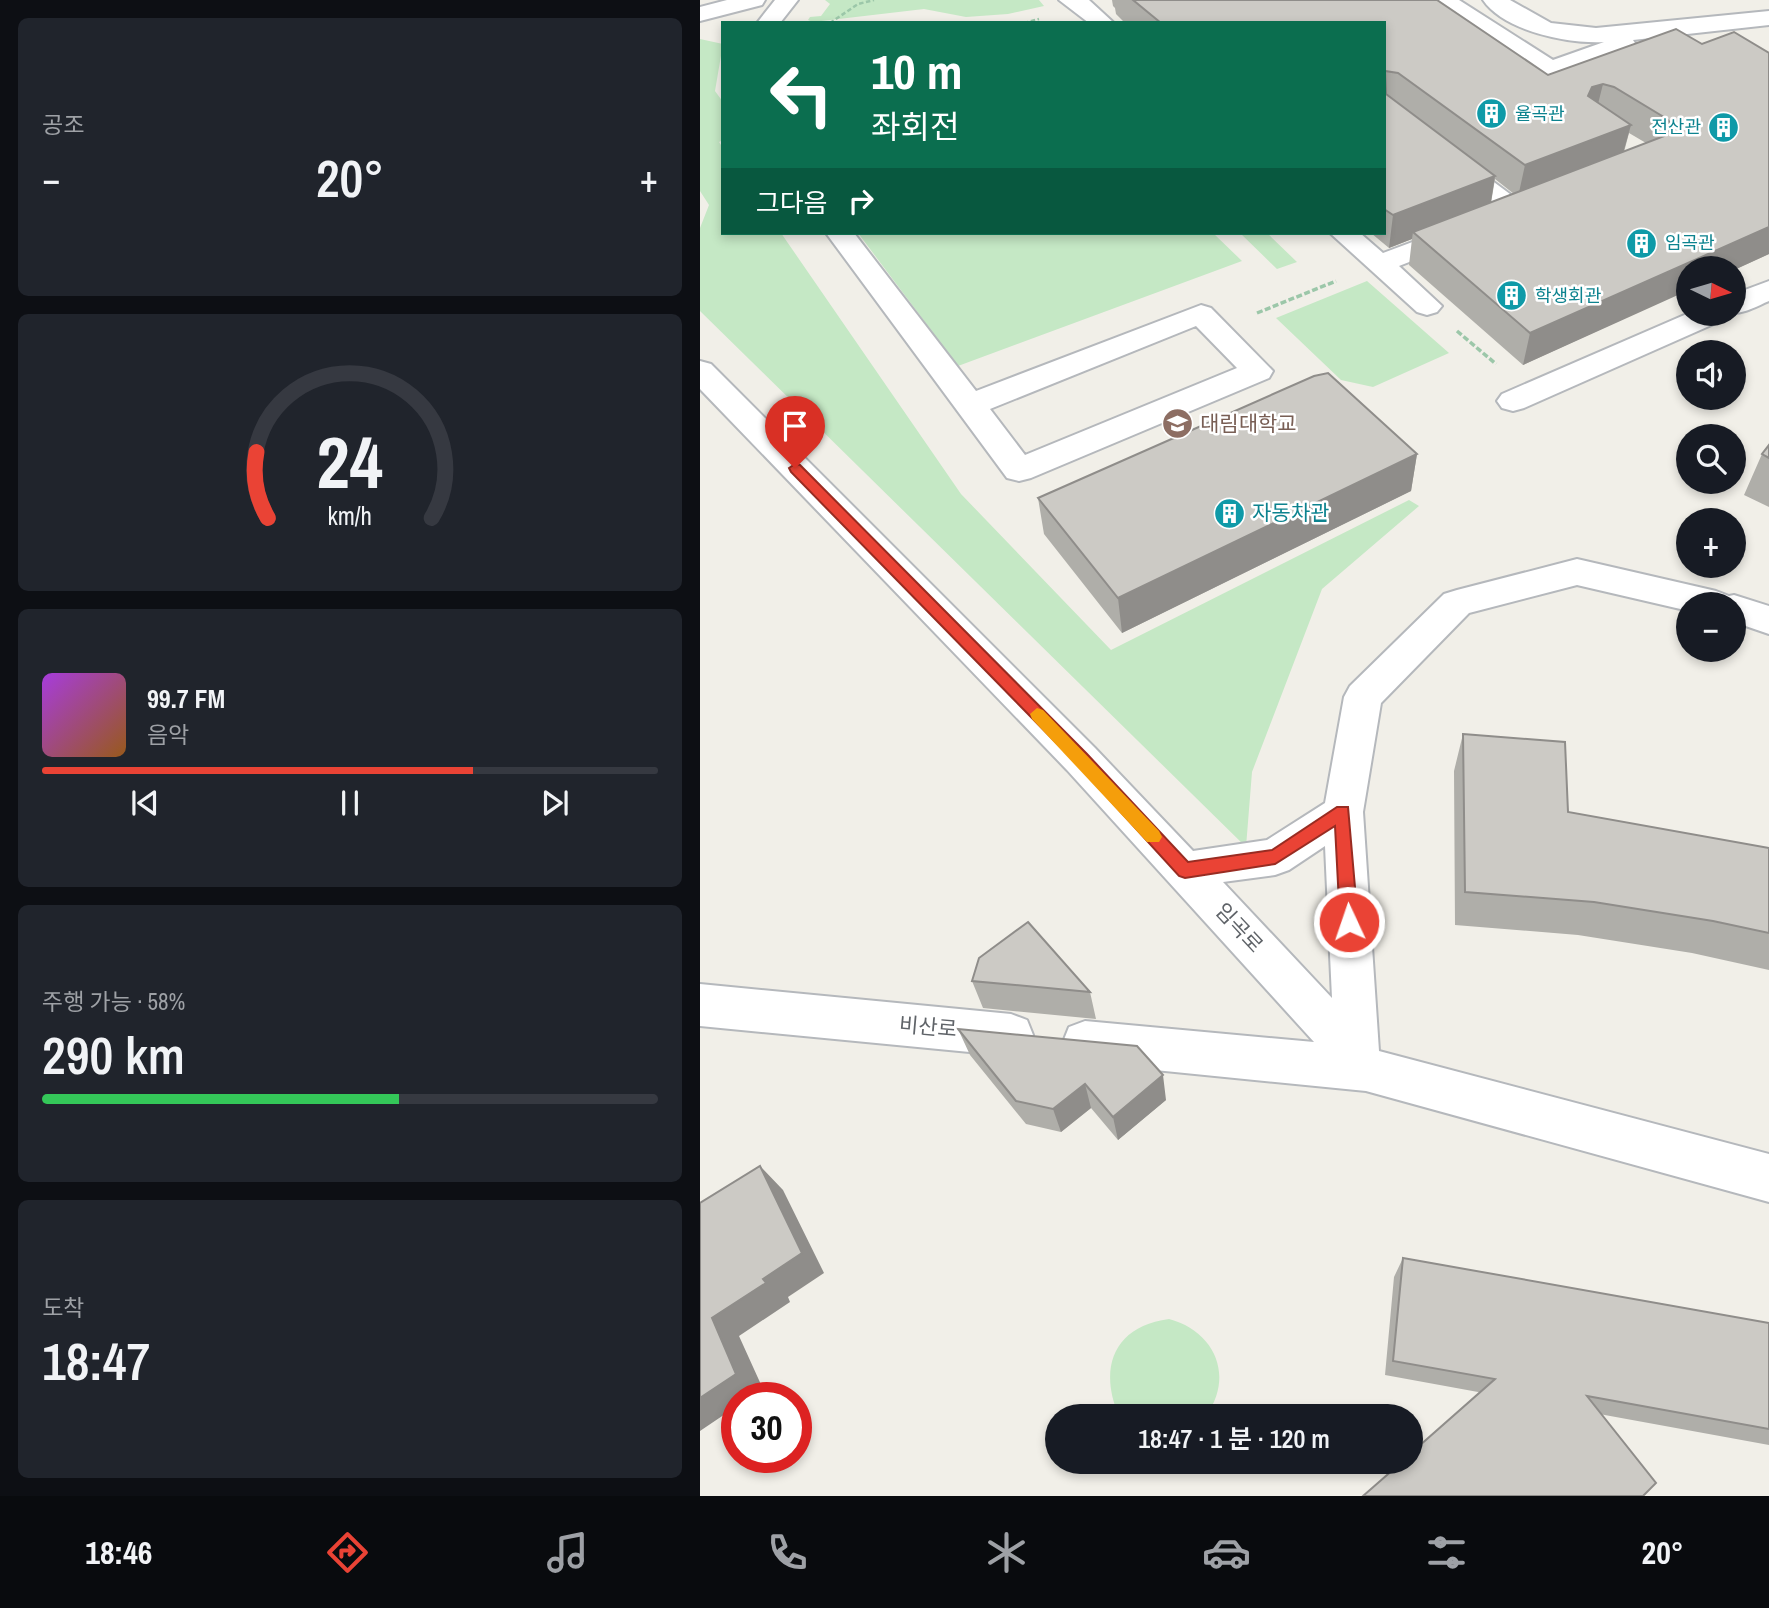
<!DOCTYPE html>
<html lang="ko">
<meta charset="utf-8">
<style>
:root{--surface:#171b24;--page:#20242c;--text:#f1f3f6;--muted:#9ea1a6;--line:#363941;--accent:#ea4335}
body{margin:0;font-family:"Archivo Narrow","Noto Sans KR",sans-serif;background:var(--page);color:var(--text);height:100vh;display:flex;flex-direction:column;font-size:26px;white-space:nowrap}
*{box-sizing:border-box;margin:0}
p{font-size:23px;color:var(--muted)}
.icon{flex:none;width:38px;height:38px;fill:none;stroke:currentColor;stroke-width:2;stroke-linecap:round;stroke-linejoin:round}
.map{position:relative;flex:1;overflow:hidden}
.drawer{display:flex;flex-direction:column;gap:18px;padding:18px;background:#0d0f14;width:700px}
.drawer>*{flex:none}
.top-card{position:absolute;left:21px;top:21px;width:665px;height:214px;border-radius:0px;box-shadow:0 4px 10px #0003;background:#0b6e4f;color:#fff;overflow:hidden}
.needle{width:46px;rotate:95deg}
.controls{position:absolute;left:976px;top:256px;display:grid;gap:14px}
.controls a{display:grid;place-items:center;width:70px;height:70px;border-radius:50%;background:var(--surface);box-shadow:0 4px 10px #0003;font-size:35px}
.speed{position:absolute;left:21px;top:1382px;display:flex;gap:14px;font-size:35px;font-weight:700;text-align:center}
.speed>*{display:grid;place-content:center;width:91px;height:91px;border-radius:50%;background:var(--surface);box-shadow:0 4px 10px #0003;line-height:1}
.speed .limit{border:10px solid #d22;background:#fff;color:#111}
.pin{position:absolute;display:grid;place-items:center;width:60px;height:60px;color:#fff;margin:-72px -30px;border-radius:50% 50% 50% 0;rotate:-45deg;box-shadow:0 0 7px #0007}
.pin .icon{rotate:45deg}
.me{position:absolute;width:77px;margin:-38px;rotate:357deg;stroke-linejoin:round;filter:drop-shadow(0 0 5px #0008)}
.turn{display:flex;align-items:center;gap:24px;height:147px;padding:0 35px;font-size:32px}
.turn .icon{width:91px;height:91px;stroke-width:2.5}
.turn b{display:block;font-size:49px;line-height:60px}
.then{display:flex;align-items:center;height:66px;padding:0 35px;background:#0003;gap:14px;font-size:26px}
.big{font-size:52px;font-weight:600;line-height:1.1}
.drawer .widget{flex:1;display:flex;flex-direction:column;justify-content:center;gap:10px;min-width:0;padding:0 24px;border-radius:10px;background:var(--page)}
.drawer .dial{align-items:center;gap:0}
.dial svg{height:182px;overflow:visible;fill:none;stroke:var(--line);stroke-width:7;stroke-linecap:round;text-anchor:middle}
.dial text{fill:var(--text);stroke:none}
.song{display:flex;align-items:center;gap:21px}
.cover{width:84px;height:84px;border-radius:10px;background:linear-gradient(135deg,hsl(280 70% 55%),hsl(30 70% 35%))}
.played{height:7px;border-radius:4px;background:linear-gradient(90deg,var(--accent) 70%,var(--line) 70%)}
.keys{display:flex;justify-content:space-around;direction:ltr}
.heat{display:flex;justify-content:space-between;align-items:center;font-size:38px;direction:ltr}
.charge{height:10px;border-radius:5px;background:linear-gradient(90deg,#34c759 58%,var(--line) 0)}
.trip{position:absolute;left:345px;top:1404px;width:378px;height:70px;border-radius:35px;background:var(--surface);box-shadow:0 4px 10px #0003;font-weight:600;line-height:70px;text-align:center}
.tabs{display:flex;height:112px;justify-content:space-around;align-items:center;background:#090b0e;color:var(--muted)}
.tabs .icon{width:49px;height:49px}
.tabs .selected{color:var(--accent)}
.tabs b{font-size:32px;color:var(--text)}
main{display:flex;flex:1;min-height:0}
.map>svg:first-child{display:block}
.green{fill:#c5e8c5}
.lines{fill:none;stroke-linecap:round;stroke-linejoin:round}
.minor-casing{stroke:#b5b8bc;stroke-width:4}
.path-far1{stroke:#9cc7a9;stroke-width:2.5;stroke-dasharray:4.5 2.5;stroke-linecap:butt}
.path{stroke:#9cc7a9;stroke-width:3.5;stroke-dasharray:6 2.5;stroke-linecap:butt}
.minor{fill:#fff;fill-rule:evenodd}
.wall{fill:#afaea9;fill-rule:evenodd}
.shaded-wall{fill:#8f8d8a}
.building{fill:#cccac5;stroke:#8f8d8a;stroke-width:2}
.route{fill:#ea4335;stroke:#982c22;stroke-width:2}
.slow{fill:#f59e0b}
.labels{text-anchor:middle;stroke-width:5;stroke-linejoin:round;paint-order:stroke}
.far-culture-label{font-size:18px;fill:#0d838f;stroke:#fff;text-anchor:start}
.education-label{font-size:21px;fill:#785e54;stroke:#fff;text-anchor:start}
.culture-label{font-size:21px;fill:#0d838f;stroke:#fff;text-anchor:start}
.street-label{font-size:21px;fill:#5f6368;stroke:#fff}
</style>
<main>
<section class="drawer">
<div class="widget"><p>공조</p>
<div class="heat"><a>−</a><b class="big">20°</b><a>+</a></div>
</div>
<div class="widget dial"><svg viewBox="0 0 100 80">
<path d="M14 69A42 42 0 1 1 86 69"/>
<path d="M14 69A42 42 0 0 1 9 40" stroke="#ea4335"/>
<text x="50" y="56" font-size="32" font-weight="700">24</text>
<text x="50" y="72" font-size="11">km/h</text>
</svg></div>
<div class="widget">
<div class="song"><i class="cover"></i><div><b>99.7 FM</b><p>음악</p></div></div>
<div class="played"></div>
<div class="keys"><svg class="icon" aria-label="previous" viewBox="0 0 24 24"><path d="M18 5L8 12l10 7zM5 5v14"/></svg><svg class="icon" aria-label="pause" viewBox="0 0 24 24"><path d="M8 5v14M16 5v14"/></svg><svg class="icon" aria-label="next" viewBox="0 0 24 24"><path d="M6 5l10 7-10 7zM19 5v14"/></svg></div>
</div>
<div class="widget"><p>주행 가능 · 58%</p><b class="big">290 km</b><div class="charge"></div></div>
<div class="widget"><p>도착</p><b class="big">18:47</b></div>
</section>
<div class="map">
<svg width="1069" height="1496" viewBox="0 0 1069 1496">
<rect width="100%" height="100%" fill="#f1efe8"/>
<!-- green -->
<path class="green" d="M125 0H339L344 6 308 14 266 17 224 9 113 22 108 20 110 17 121 16 130 4Z
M0 39 23 44 15 91 23 102V140L19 142 23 148V233H81L261 494 411 650 709 500 719 506 622 589 552 772 546 847 0 311V228L9 205 0 191Z
M158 233H513L542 261 258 366Z
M540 233H567L597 262 577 269Z
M667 281 749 353 673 387 641 380 576 318Z
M469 1319C514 1331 535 1375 506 1416H419C398 1368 414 1326 469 1319Z"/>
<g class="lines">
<defs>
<path id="minor" d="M27 0H65L62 5 0 21V7Z
M75 0H98L80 23H57Z
M359 0H389L414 23H389Z
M732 0H759L853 60 904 42C868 44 804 31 783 0H810L851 23 896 28 1069 11V25L933 40 935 43 931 48 851 76 842 74 735 5Z
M684 105 693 107 818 200 846 190 856 192 859 198C850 212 821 221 805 217L684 124Z
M758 225 768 227 772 233 768 239 699 266 742 306 737 312 727 315 717 312 630 233H660L683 253Z
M126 233H154L276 391 501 305 511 308 573 371 569 378 331 478 319 481 307 478ZM496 326 537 368 325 455 290 409Z
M1069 281V301C1057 306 1044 314 1031 313H1034V294Z
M989 313H1030L1025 319 824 408 813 411 802 408 797 401 802 394Z
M0 361 11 364 395 748 493 851 567 840 625 803 644 697 650 686 744 594 757 590 877 559 1016 591 1029 596 1034 595 1069 606V634L1034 622V604H989V611L877 585 769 613 681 703 663 812 679 1051 1069 1154V1202L666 1091 385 1063 369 1057 363 1042 369 1027 385 1021 614 1042 367 770 0 389ZM625 846 632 998 523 882 575 875 589 870Z
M0 984 311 1014 327 1020 333 1035 327 1050 311 1056 0 1026Z"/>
</defs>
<!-- minor casing -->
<use href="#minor" class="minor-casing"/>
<!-- path-far1 -->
<path class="path-far1" d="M130 23 158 4 174 0
M324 23 339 19"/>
<!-- path -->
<path class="path" d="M557 313 636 281
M757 331 796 364"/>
<!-- minor -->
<use href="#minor" class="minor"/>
</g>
<!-- wall -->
<path class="wall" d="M412 0H737L848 75 1002 44 1069 53V254L1034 270V268L823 365 709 265 712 239 689 248 671 233H684V23H425L416 14 415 8 413 6ZM929 133 946 143 924 152ZM795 179 814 194 791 203Z
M1069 445V507L1044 495 1062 454Z
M717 454 711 491 422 633 344 534 338 498Z
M763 734 868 812 1069 848V970L992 953 878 935 755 925 754 771Z
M272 981 390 992 396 1019 283 1008Z
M258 1029 466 1100 418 1140 391 1108 361 1132 326 1124 270 1055Z
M703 1258 1069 1323V1445L685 1375 694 1277Z"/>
<!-- shaded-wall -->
<path class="shaded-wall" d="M903 84 895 116 888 96 892 87Z
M931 125 922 157 818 197 825 165Z
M795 176 790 208 713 232 712 239 689 248 693 215Z
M1069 227V254L1034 270V268H989V290L823 365 830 333Z
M717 454 711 491 422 633 418 598Z
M463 1075 466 1100 418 1140 413 1117Z
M385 1084 391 1108 361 1132 353 1109Z
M60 1166 83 1190 124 1273 88 1297 90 1302 39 1336 63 1389 49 1398H37V1406L0 1431V1398L12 1318 63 1279Z"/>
<!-- building -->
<path class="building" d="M433 0H737L848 75 976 29 1002 44 1034 32 1069 53V227L830 333 713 232 967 135 972 125 967 119 914 87 903 84 892 87 888 96 931 125 825 165 698 73 685 71 686 94 795 176 693 215 684 209V23H461Z
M628 373 717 454 418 598 338 498 614 376Z
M1069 445V458L1062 454Z
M763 734 865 742 868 812 1069 848V933L1013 921 894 902 765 892Z
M328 922 390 992 272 981 279 958Z
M258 1029 437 1046 463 1075 413 1117 385 1084 353 1109 316 1101Z
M60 1166 102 1253 63 1279 66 1283 12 1318 36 1374 0 1398V1203Z
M703 1258 1069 1323V1429L887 1396 956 1483 943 1496H663L703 1461H710V1454L795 1379 693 1361Z"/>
<!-- route -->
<path class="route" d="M95 464 100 465 387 754 488 862 572 850 637 807H648L658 922 655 927 649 929 643 927 640 922 635 826 575 864 485 878 479 876 376 763 91 472 89 468Z"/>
<!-- slow -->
<path class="slow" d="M337 708 343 710 459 831 462 837 459 842H447L332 719 330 714Z"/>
<!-- icons -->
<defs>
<symbol id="building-disc" viewBox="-11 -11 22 22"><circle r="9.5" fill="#0f9aa8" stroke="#fff"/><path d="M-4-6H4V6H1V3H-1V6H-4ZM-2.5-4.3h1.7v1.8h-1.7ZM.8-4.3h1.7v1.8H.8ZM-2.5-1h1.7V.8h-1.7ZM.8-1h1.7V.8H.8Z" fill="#fff"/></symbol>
<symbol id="university-disc" viewBox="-11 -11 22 22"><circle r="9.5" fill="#8d6e63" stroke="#fff"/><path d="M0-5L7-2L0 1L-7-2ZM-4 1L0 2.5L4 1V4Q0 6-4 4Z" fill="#fff"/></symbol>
</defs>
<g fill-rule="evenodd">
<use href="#building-disc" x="774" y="96" width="35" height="35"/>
<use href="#building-disc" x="1006" y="110" width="35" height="35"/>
<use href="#building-disc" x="924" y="226" width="35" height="35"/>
<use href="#building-disc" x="794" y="278" width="35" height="35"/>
<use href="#university-disc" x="460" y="406" width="35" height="35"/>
<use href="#building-disc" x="512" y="496" width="35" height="35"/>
</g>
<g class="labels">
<!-- far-culture labels -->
<g class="far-culture-label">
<text x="815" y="120">율곡관</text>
<text x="1001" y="133" text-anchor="end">전산관</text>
<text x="965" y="249">임곡관</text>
<text x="835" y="302">학생회관</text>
</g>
<!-- education labels -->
<g class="education-label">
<text x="500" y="431">대림대학교</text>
</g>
<!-- culture labels -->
<g class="culture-label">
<text x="552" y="520">자동차관</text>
</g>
<!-- street labels -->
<g class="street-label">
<text transform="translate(539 928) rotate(47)" y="7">임곡로</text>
<text transform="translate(228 1027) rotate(5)" y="7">비산로</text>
</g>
</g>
</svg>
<div class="controls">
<a><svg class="needle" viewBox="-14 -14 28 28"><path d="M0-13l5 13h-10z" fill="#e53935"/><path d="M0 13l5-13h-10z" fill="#9ea1a6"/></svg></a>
<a><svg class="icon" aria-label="sound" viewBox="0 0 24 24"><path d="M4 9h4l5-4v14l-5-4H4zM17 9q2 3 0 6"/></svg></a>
<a><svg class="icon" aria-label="search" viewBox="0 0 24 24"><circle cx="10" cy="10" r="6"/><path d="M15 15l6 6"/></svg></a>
<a>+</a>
<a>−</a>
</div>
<div class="speed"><div class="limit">30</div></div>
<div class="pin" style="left:95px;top:468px;background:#d93025"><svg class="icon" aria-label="arrive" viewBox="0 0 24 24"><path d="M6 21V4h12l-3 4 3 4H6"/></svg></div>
<svg class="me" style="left:649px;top:922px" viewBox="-20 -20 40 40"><circle r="17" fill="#ea4335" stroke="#fff" stroke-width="3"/><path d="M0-11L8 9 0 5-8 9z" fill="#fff"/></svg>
<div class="trip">18:47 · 1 분 · 120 m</div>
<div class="top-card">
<div class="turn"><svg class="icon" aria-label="left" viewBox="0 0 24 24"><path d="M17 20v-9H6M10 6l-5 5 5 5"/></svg><div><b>10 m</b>좌회전</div></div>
<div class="then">그다음<svg class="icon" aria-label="right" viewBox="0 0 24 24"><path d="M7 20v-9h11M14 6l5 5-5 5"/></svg></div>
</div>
</div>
</main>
<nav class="tabs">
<b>18:46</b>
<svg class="icon selected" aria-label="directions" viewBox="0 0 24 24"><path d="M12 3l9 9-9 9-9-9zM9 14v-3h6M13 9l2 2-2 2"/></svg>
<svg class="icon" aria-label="music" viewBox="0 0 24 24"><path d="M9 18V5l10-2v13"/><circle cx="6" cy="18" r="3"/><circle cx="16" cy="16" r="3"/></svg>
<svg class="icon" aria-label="phone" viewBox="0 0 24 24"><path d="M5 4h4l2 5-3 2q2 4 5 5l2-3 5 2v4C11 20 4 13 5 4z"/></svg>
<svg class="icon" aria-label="climate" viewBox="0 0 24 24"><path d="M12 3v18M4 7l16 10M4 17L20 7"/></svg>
<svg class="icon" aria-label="car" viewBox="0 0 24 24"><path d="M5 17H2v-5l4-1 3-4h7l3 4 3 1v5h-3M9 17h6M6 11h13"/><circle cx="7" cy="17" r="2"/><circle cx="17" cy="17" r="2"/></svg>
<svg class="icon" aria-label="filters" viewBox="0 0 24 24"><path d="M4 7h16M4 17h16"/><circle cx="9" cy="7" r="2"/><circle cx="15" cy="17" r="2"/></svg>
<b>20°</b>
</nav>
